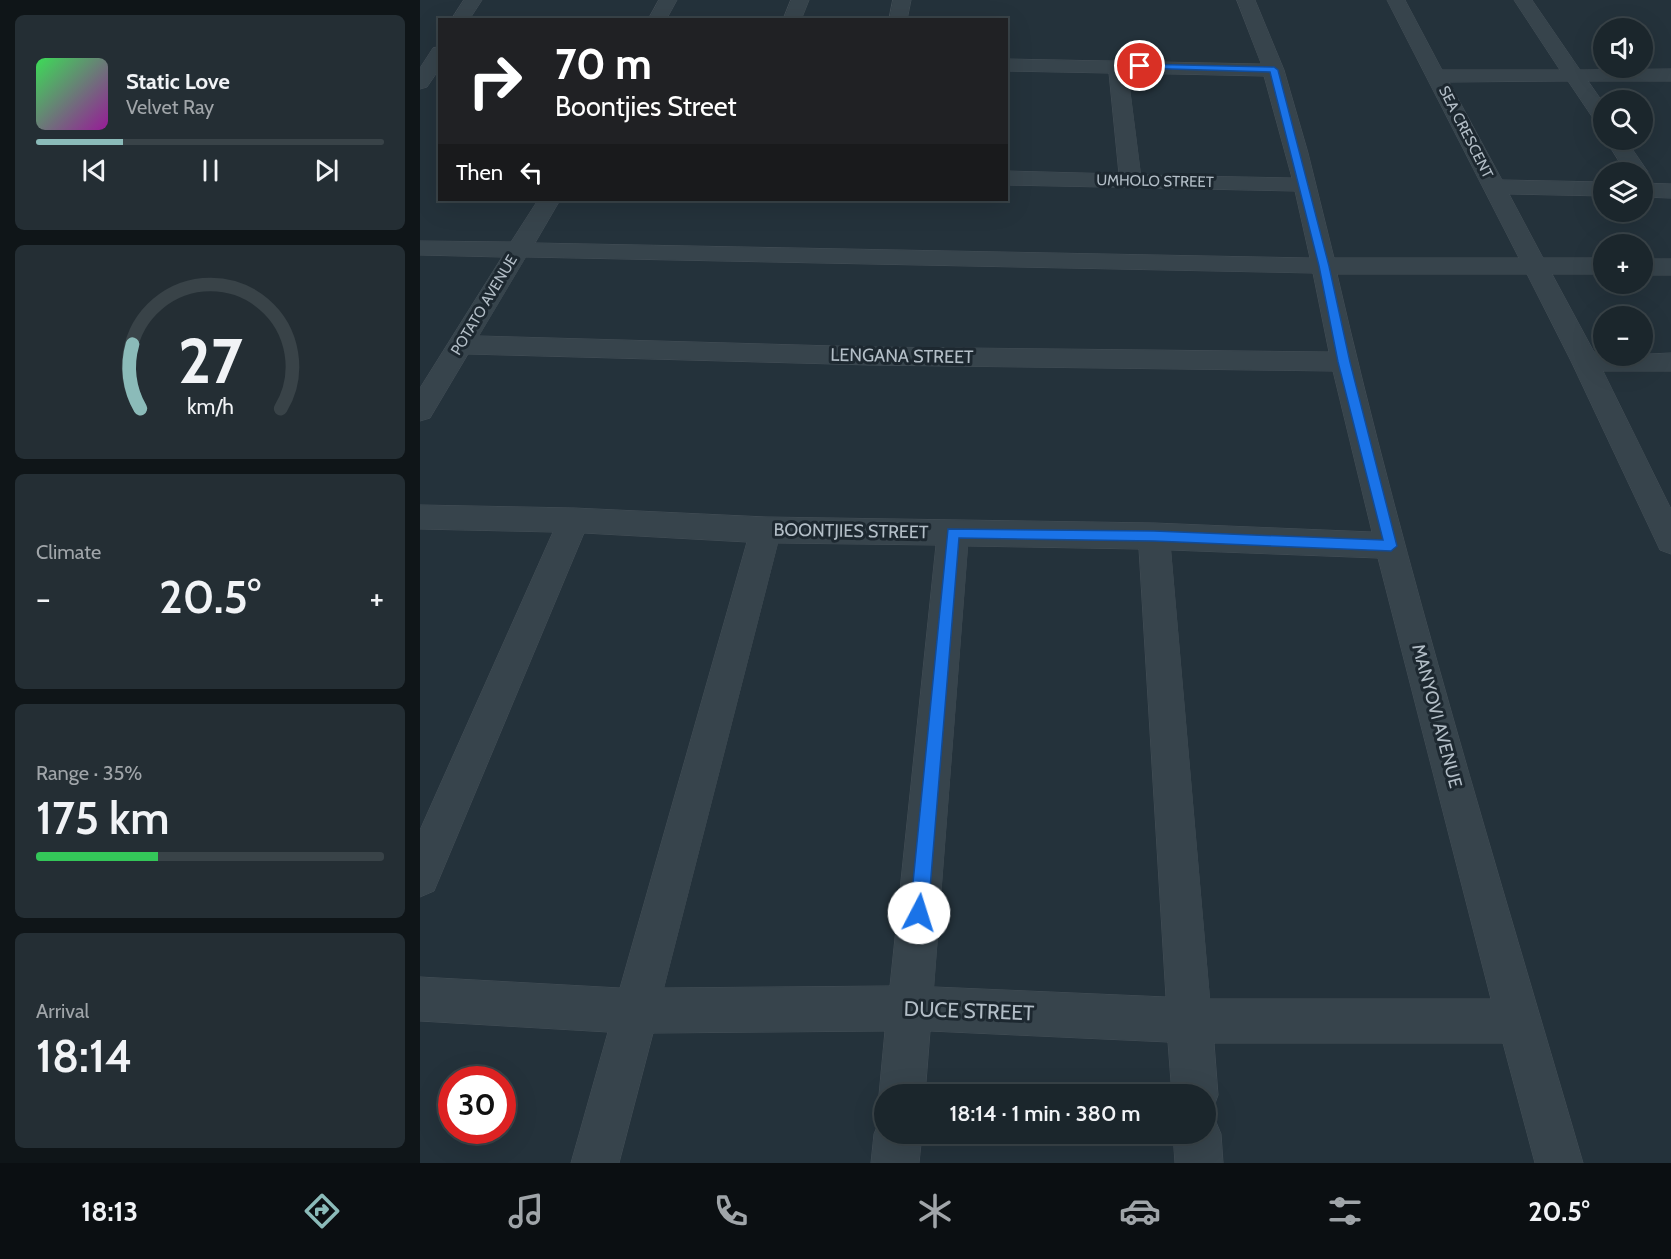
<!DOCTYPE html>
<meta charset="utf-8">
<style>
:root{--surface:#1b262c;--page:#242e34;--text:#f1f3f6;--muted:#a0a5a9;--line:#394348;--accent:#8bbbb9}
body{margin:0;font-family:Cabin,sans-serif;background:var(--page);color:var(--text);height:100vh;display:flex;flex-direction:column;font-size:22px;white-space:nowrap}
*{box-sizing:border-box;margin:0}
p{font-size:20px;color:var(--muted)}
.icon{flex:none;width:33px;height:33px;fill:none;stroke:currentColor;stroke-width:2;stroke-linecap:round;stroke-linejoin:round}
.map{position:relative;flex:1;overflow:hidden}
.sheet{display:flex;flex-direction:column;gap:15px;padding:15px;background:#0f1518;width:420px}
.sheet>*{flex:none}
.hud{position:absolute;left:18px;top:18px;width:570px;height:183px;border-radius:0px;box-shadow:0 6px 24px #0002,0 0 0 2px var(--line);background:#202124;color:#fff;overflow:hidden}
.buttons{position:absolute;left:1173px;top:18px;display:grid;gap:12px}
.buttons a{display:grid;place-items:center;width:60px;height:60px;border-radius:50%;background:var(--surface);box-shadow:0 6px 24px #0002,0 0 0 2px var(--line);font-size:30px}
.speed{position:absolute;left:18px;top:1066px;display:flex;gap:12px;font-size:30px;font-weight:700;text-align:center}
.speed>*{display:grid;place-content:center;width:78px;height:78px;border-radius:50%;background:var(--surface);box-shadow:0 6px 24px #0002,0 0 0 2px var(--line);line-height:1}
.speed .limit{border:9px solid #d22;background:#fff;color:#111}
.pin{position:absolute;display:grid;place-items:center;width:51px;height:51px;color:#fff;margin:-26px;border:3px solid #fff;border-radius:50%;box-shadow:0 2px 6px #0007}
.me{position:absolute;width:66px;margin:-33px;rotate:5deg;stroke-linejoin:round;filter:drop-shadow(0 0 4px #0008)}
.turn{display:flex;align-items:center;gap:21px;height:126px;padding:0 18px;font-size:27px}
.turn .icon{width:78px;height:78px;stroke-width:2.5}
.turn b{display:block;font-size:42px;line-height:51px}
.then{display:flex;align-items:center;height:57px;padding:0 18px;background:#0003;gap:12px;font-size:22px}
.big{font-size:45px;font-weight:600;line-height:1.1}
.sheet .widget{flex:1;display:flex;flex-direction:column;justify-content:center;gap:9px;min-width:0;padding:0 21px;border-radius:9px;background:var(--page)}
.sheet .dial{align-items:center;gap:0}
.dial svg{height:156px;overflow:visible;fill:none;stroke:var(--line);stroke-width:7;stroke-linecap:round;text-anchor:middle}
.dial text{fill:var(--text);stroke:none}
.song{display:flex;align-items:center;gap:18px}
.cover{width:72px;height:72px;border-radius:9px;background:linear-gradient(135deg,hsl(130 70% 55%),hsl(300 70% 35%))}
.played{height:6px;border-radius:3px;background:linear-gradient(90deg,var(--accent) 25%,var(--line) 25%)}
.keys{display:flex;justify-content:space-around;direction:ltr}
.heat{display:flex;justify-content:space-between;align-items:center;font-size:33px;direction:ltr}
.charge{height:9px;border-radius:4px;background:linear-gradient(90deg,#34c759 35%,var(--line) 0)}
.trip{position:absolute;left:454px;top:1084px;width:342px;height:60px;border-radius:30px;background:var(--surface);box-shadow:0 6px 24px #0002,0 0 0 2px var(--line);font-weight:600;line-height:60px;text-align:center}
.dock{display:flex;height:96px;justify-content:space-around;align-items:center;background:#0b0f12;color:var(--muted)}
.dock .icon{width:42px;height:42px}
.dock .selected{color:var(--accent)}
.dock b{font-size:27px;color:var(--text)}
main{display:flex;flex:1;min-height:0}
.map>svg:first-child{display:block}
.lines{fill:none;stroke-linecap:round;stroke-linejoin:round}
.minor-casing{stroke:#444f57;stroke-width:1}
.minor{fill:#37444c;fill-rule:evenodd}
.route{fill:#1a73e8;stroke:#114b97;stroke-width:1.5}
.labels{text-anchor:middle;stroke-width:6;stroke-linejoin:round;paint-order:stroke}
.far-street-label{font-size:15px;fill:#b3bec7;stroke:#1d2830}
.street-label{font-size:18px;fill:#b3bec7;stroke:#1d2830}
.near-street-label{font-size:21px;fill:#b3bec7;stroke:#1d2830}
</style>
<main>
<section class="sheet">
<div class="widget">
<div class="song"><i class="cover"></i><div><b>Static Love</b><p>Velvet Ray</p></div></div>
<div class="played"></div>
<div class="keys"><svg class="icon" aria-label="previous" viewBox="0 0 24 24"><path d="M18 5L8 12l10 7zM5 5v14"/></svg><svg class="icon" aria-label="pause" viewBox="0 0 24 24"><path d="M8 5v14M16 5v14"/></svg><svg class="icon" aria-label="next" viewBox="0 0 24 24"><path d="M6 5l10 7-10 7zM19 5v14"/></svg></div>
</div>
<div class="widget dial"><svg viewBox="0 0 100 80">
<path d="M14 69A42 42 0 1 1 86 69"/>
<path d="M14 69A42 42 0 0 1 10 36" stroke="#8bbbb9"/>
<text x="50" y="56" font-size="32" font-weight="700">27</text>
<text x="50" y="72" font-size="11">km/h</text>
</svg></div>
<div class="widget"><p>Climate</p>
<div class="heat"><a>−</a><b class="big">20.5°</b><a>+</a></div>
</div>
<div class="widget"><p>Range · 35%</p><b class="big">175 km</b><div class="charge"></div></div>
<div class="widget"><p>Arrival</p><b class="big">18:14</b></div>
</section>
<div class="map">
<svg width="1251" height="1163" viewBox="0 0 1251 1163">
<rect width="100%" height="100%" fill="#24323b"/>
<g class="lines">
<defs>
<path id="minor" d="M44 0H62L49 20H31Z
M239 0H257L246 20H228Z
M371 0H389L381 20H363Z
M473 0H491L487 20H469Z
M817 0H835L864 70 888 153 914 258H1099L967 0H985L1022 70H1140L1094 0H1112L1160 70 1251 69V81H1168L1184 104V126L1177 124 1148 81 1029 82 1082 180 1184 182V196L1089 194 1123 258H1184V274H1132L1174 352H1184V356L1251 353V371H1183L1251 509V554L1240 550 1151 361 1107 274H917C986 573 1077 868 1163 1163H1115L1083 1043H794L798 1095 792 1112 786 1114 794 1117 801 1134 803 1163H755L753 1134H786V1095H752L748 1042 510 1031 505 1095H465V1110L459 1095 465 1031 233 1033 199 1163H151L188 1032 0 1021V977L200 988 327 542 164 533 14 891 0 897V830L133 532 0 529V505L154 508 346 517 734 523 952 532 913 371 450 365 48 354 10 418 0 421V388L82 257 0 255V241L91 242 118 200H140L115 243 890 258 875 191 586 185V171L699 174 689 73 586 71V59L841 64ZM708 73 844 76 872 178 721 175ZM106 257 893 273 909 352 450 347 59 336ZM358 543 516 545 470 986 244 988ZM548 546 719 549 746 997 514 987ZM751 550 958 558 1071 999H790Z
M20 47V68L7 87 0 89V68L13 48Z
M1186 140H1206L1228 172 1225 177H1222V172H1206Z
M1222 183 1251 184V198L1222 197Z
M1222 259H1251V275H1222Z
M465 1115V1134H502L499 1163H451L454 1134 461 1117Z"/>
</defs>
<!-- minor casing -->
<use href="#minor" class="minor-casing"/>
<!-- minor -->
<use href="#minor" class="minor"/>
</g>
<!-- route -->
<path class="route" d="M720 64 854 67 858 70 909 266 930 362 977 546 971 551 734 541 539 538 508 913 505 919 499 921 493 919 490 913 528 529 734 531 963 540 918 362 899 266 850 72 717 68V65Z"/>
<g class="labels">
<!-- far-street labels -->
<g class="far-street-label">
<text transform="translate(1046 132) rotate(63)" y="5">SEA CRESCENT</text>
<text transform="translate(735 181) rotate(1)" y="5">UMHOLO STREET</text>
<text transform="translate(64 305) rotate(-59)" y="5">POTATO AVENUE</text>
</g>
<!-- street labels -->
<g class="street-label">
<text transform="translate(482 356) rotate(1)" y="6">LENGANA STREET</text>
<text transform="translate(431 531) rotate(1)" y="6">BOONTJIES STREET</text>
<text transform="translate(1017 716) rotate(75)" y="6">MANYOVI AVENUE</text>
</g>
<!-- near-street labels -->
<g class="near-street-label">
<text transform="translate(549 1011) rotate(2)" y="7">DUCE STREET</text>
</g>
</g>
</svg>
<div class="buttons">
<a><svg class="icon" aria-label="sound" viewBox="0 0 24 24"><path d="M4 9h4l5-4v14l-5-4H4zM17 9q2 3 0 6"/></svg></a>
<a><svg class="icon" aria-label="search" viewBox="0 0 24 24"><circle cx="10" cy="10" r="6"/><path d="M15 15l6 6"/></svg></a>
<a><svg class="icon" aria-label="layers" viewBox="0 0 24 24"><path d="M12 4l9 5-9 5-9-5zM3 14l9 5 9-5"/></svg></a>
<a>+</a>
<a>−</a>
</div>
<div class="speed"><div class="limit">30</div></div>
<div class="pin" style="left:720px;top:66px;background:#d93025"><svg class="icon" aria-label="arrive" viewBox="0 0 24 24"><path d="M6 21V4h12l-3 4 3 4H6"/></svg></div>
<svg class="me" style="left:499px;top:913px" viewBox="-20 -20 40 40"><circle r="19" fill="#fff"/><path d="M0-13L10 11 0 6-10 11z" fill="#1a73e8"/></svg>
<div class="trip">18:14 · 1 min · 380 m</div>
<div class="hud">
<div class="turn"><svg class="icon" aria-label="right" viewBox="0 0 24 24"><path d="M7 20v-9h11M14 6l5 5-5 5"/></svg><div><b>70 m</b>Boontjies Street</div></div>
<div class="then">Then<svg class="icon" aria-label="left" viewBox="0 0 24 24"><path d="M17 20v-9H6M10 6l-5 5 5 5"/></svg></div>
</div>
</div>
</main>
<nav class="dock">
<b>18:13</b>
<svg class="icon selected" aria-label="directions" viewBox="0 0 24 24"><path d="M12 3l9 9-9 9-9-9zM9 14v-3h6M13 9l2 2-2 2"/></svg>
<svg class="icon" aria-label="music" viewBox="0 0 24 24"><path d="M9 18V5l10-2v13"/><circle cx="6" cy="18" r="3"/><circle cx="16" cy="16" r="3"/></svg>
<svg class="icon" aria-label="phone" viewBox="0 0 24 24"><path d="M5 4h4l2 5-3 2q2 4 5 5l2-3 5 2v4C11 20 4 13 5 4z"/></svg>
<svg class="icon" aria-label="climate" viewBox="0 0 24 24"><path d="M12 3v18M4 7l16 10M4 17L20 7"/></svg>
<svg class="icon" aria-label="car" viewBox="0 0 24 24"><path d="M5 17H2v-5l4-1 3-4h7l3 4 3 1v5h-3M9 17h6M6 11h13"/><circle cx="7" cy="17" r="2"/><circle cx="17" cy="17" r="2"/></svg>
<svg class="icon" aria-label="filters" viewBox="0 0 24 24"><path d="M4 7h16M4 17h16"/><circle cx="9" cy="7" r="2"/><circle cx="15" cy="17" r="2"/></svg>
<b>20.5°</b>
</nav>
